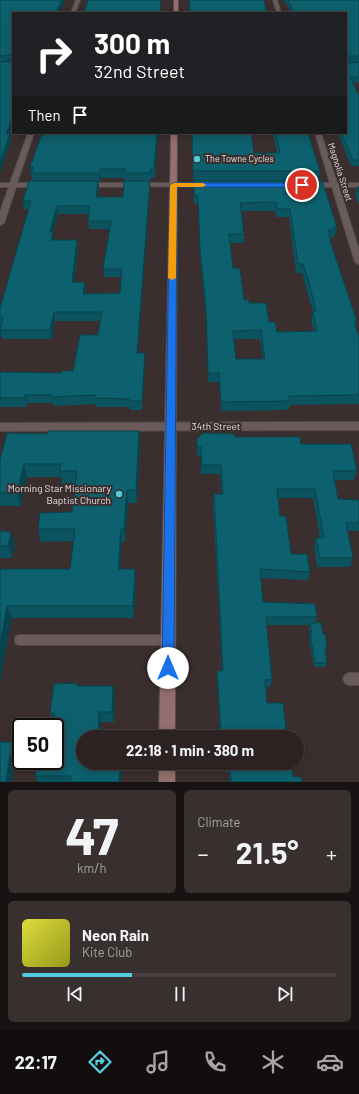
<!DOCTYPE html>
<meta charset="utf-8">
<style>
:root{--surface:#2c2222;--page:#382f2f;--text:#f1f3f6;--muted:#a6a4a5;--line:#483f40;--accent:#55cae0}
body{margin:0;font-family:Barlow,sans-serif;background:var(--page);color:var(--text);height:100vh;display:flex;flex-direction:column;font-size:15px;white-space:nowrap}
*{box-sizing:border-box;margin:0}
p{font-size:13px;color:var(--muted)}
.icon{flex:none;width:22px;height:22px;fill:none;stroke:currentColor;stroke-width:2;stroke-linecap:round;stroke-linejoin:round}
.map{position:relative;height:782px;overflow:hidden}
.side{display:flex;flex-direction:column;gap:8px;padding:8px;background:#181313;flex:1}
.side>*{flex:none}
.guide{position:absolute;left:12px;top:12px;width:335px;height:122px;border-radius:0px;box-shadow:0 2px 10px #0003,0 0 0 1px var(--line);background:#202124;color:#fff;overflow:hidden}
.speed{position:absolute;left:12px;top:718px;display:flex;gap:8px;font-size:20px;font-weight:700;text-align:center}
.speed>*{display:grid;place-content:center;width:52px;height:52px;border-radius:50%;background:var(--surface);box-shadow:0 2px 10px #0003,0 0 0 1px var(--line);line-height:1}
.speed .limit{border:2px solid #111;border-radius:6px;background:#fff;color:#111}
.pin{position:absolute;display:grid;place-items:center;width:34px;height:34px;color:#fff;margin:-17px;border:2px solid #fff;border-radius:50%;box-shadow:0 1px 4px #0007}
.me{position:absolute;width:44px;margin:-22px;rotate:0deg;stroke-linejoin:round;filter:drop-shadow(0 0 3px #0008)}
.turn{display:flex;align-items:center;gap:14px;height:84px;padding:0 16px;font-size:18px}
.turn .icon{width:52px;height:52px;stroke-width:2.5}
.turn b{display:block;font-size:28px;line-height:34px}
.then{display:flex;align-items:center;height:38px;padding:0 16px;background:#0003;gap:8px;font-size:15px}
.big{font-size:30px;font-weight:700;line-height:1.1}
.side .widget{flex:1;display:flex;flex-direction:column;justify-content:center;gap:6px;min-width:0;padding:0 14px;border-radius:6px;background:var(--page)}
.side .dial{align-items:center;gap:0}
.dial b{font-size:52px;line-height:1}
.song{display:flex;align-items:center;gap:12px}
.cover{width:48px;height:48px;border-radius:6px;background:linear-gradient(135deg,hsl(60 70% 55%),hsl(60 70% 35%))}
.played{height:4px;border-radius:2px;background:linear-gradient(90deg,var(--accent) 35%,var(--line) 35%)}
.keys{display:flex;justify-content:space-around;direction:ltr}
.heat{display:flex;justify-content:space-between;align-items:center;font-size:22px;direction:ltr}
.side .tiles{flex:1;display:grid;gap:8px;grid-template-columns:1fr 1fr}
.widget:last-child{grid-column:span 2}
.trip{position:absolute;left:76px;top:730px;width:228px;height:40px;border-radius:20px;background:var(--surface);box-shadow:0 2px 10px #0003,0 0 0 1px var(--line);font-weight:700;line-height:40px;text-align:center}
.dock{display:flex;height:64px;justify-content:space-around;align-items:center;background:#120e0e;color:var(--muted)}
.dock .icon{width:28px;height:28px}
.dock .selected{color:var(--accent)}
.dock b{font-size:18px;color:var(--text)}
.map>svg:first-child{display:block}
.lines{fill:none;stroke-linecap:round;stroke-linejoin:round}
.lane-casing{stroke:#564b4a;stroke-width:2}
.street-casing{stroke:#564b4a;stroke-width:2}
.secondary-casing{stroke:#564b4a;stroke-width:2}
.lane{fill:#6a5b5b;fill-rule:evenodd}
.street{fill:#6a5b5b;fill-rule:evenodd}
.secondary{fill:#946f6f;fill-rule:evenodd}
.wall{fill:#0b535e;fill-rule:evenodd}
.shaded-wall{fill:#09434c}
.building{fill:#0d606d;stroke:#09434c;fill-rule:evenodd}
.route{fill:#1a73e8;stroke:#114b97}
.slow{fill:#f59e0b}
.poi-dot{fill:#55cae0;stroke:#3b2e2e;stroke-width:1.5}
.labels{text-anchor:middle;stroke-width:4;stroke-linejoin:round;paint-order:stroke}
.far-poi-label{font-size:9px;fill:#e9e0df;stroke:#3b2e2e;text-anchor:start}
.far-street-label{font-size:9px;fill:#e9e0df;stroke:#3b2e2e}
.street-label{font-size:10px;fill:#e9e0df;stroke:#3b2e2e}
.poi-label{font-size:10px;fill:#e9e0df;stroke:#3b2e2e;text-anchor:end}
</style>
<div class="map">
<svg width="359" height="782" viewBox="0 0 359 782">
<rect width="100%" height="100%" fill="#3b2e2e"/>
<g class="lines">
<defs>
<path id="lane" d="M20 635H168L172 636 173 640 172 644 168 645H20L16 644 15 640 16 636Z
M349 673H359V685H349L345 683 343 679 345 675Z"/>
<path id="street" d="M76 0H80L75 13H71Z
M273 0H277L281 13H277Z
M28 133H34L17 183H40L43 185 40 187H16L4 223 0 225V212L9 187H0V183H10Z
M315 133H321L337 183H359V187H339L359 250V264L355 262 332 187H310L307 185 310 183H330Z
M206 183 208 184V186L86 187 83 185 86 183Z
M359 422V430L0 431V423Z"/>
<path id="secondary" d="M174 0H178V13H174Z
M171 133H177L175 737H159Z
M159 763H175V782H159Z"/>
</defs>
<!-- lane casing -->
<use href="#lane" class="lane-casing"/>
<!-- street casing -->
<use href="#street" class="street-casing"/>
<!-- secondary casing -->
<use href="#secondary" class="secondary-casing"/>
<!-- lane -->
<use href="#lane" class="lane"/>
<!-- street -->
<use href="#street" class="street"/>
<!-- secondary -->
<use href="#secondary" class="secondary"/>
</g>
<!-- wall -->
<path class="wall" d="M0 0H65L59 13H13V127L10 134 11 141 0 173V62H5H0Z
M284 0H359V62H347V63L359 62V83H353L359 96V166H351L338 133H346V13H291L287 4H285Z
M158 133 155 178H150V188L138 353H145V361L142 410H130V407H97L96 404 54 406 53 403H27V407H0V372L61 373 73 371 98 335 100 321H55L52 339H2L0 332 1 327H0V308L29 209H24L23 201 32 181 30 167ZM101 178H125L123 197H98L99 188 98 182H100ZM58 214H89L88 221 89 229H110L103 269 104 277H121L120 293 86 294V290L85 282H74L78 248 54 240 53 234Z
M192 133H308L320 171 319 181 337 227 335 235H334V238H330L332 247 357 321 356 326 359 337V404L290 405 289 410 221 411 219 382H208L206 317 200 257 198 204H194ZM251 135H273L277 153H254ZM241 211H275L276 217H289L296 273H302L313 312 311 320 314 331 277 332 269 322 249 303 244 300 233 268 230 243H244V234ZM234 339H260L263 359H236Z
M357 187H359V204L355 194Z
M139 431 140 444 137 503H128L125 542H122L120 568V569H135L136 581 134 618H12L0 682V569H70L74 541 41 542 38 529 72 512 75 484H62L61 477H27L21 506H0V460L47 434Z
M235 437 301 444 357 471 354 480H335L338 499 359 500V531H348L353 558 350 567H317L314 547 316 538H320L313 498H278L280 516 291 554 310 572 308 580 261 578 263 602 317 617 315 623 323 634 327 648 326 652 327 663 326 667H314L309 639 310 635 309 628 310 625H266L272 679 270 687H266L267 703 287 737H220L217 679V671H222L213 503 214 494H222L220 474H201V456H197V439Z
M0 531 15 544 12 558H0Z
M77 683 78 686H113L115 696 114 722H101L83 763H122L121 782H38L35 776 37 764H15L12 782H0V742H21V761H55L53 720 50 713Z
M226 763H291L293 777 302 782H230L229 772H226Z"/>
<!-- shaded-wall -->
<path class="shaded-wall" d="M62 0H65L59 13H56Z
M13 117V127L10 134 11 141 0 173V162L6 134Z
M157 133H158L155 178 154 169Z
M100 169 101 178 100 182Z
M98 181 99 188 96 205V197Z
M150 181V188L137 361V353Z
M57 206 58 214 53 234 54 240H51L50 232Z
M77 240 78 248 73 290 72 282Z
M85 282 86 290 84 302 83 294Z
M54 312 55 321 52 339 50 330Z
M145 353V361L142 410V401Z
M25 395 27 403V407L25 398Z
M139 431 140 444 137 503 136 490Z
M24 464 27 477 21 506 17 493Z
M127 490 128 503 125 542 124 529Z
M121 529 122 542 120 568V581L119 569V555Z
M11 532 15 544 12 558 8 546Z
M135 569 136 581 134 618 133 606Z
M7 606 12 618 0 682V645Z
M113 686 115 696 114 722 112 712Z
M99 712 101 722 100 737H98Z
M10 755 15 764 12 782H6Z
M120 763H122L121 782H119Z"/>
<!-- building -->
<path class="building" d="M0 0H62L56 13H13V59L12 55 0 56Z
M88 0H161L160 13H84Z
M189 0H264L267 13H190Z
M288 0H359V56H346V13H294Z
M346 57 347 63 359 62V77H350L359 96V160H353L341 133H346Z
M13 61V117L6 134H10L0 162V62Z
M44 133H157L154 169H150V173H124L125 169H100V173H31L33 167H30L41 136H43Z
M192 133H251L254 153H280L276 133H308L320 171H193Z
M29 181H98L96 197H123L124 181H150L137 353H145L142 401H129V399L96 398V395L52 397V395H25V398H0V372L61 373 62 371H73L80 335H98L102 312H54L50 330H0L3 318H0V308L31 201H23ZM57 206H90L88 221H111L103 269H122L120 293 83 294 85 282H72L77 240H51L53 232H50Z
M194 181H322L337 227H334L335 230H328L332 247 357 321H354L359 337V395L289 396 290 401 221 402 219 373H208L206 308 200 249 198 196H194ZM276 202 277 209H290L298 264H303L309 282 316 311 313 312 317 331 277 332 275 322H269L266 303H249V300H244L240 268H233L229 234H244L240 203ZM261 330 265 359H236L233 331Z
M357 187H359V193Z
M48 431H139L136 490H127L124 529H121L119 555V569H135L133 606H7L0 645V569H70L75 529H38L40 513 72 512 77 471H60L61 464H24L17 493H0V460L7 433 47 434Z
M203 433 235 434V437H300L301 444H351L357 471H333L338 499 359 500V523H346L353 558H320L316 538H324L315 489H277L280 516H286L291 554H307L310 572 260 569 263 602 315 604 317 617H266L272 679 265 680 267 703H283L287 737H226V732H221L217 671H223L214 494H223L221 465H202L201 447H197V439Z
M0 531 11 532 8 546H0Z
M321 622 323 634H325L327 648H325L327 663H315L310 634H312L310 624Z
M77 683V686H113L112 712H99L98 737H83V763H120L119 782H70L71 776H35L37 761H55V727H53L54 713H50L54 684Z
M0 742H21V755H10L6 782H0Z
M227 763H291L293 777H301L302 782H231L230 766H227Z"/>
<!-- route -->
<path class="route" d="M174 183H302L306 185 302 187H177L174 668 173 672 168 674 164 672 162 668 170 185Z"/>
<!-- slow -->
<path class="slow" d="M174 183H203L206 185 203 187H177L176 278 172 280 168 278 170 185Z"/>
<!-- markers -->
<g class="poi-dot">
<circle cx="197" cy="159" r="4"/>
<circle cx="119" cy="494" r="4"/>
</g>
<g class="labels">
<!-- far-poi labels -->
<g class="far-poi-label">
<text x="205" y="162">The Towne Cycles</text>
</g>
<!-- far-street labels -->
<g class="far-street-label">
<text transform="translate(340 172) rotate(72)" y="3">Magnolia Street</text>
</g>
<!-- street labels -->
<g class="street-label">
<text x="216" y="430">34th Street</text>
</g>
<!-- poi labels -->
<g class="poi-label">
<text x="111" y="492">Morning Star Missionary<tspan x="111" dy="12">Baptist Church</tspan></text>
</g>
</g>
</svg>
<div class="speed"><div class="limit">50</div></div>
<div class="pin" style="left:302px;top:185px;background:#d93025"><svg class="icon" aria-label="arrive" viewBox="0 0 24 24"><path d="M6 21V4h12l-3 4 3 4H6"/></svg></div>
<svg class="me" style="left:168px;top:668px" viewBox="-20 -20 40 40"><circle r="19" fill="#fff"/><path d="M0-13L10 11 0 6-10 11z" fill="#1a73e8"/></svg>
<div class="trip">22:18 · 1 min · 380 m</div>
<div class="guide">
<div class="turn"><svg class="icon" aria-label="right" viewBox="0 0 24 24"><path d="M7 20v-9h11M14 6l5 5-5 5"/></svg><div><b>300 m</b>32nd Street</div></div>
<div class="then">Then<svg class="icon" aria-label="arrive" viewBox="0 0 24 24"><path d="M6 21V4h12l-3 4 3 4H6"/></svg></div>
</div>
</div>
<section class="side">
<div class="tiles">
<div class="widget dial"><b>47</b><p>km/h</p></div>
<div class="widget"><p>Climate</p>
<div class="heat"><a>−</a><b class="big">21.5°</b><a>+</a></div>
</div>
<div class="widget">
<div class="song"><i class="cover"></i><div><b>Neon Rain</b><p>Kite Club</p></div></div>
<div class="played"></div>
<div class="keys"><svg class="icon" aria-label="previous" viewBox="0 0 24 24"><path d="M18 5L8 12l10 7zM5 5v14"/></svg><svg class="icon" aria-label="pause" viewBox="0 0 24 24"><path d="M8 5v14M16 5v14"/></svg><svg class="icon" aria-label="next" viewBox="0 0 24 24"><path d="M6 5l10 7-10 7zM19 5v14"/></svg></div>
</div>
</div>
</section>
<nav class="dock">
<b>22:17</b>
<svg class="icon selected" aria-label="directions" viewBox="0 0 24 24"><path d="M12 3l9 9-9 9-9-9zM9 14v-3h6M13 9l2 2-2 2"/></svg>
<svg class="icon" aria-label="music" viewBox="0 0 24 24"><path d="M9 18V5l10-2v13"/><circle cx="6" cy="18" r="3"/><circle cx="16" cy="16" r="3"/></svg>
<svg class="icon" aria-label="phone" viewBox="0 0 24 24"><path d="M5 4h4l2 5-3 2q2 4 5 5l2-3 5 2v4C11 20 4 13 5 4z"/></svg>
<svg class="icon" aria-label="climate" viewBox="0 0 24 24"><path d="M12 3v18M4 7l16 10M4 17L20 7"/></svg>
<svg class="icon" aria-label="car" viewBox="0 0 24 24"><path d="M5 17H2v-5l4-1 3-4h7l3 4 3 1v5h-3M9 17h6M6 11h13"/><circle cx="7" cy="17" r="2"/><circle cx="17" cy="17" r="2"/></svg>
</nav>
